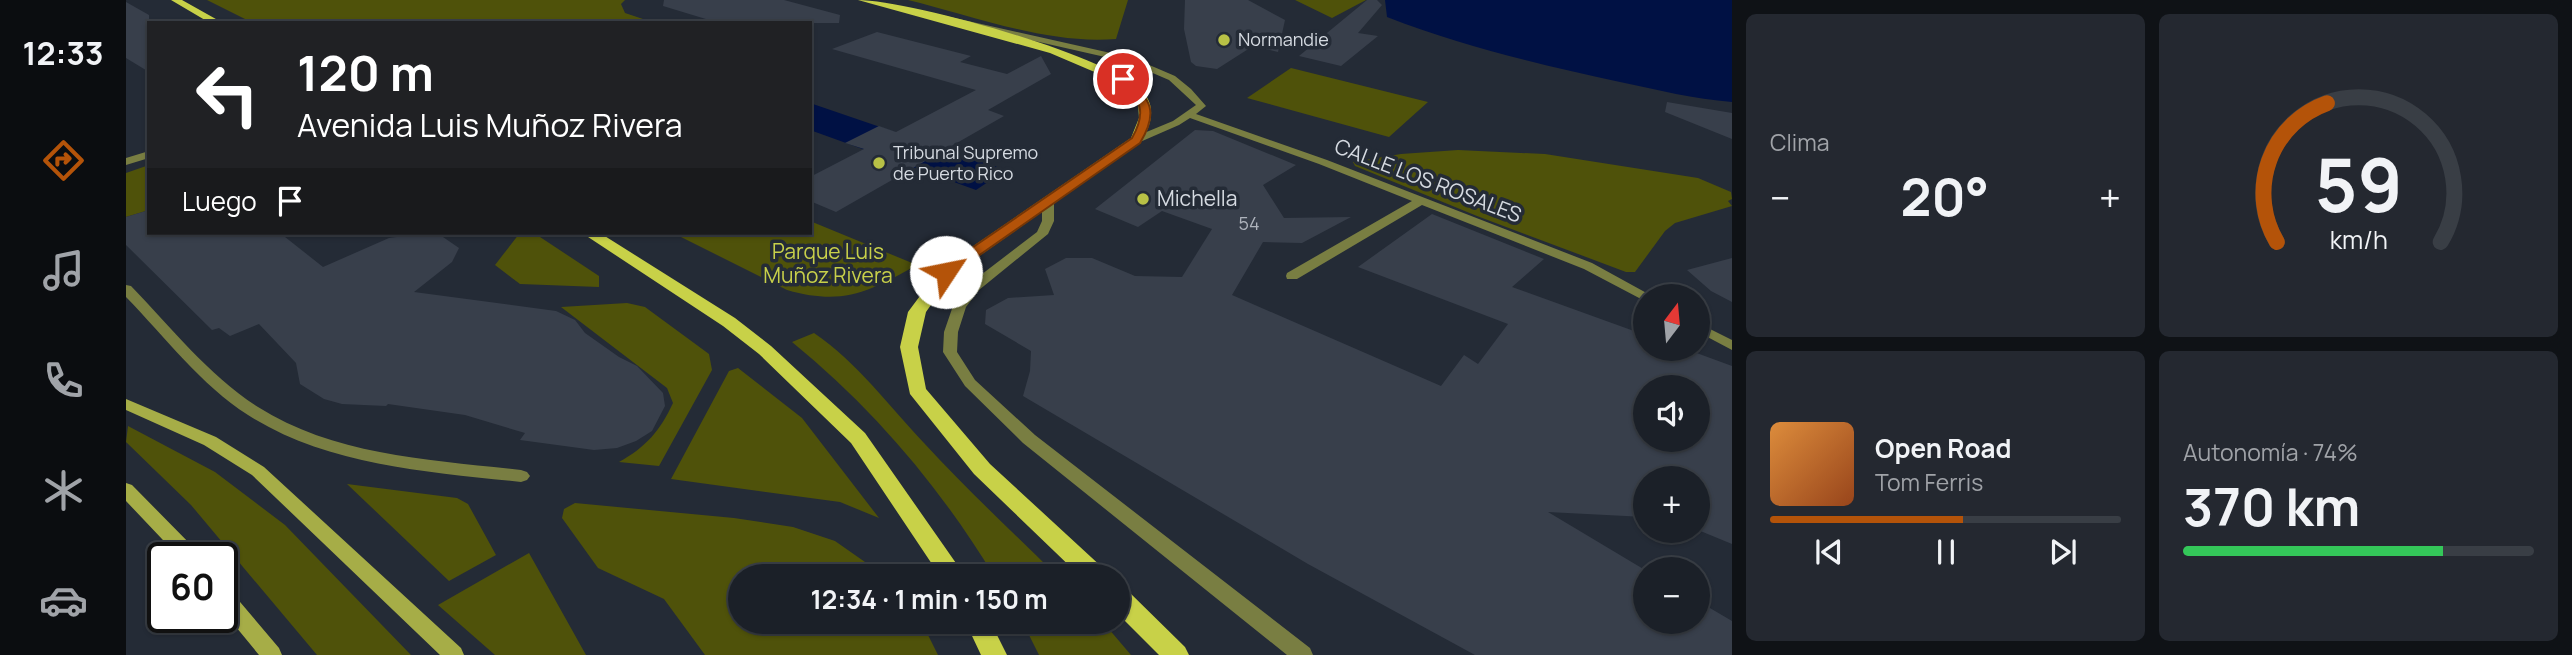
<!DOCTYPE html>
<html lang="es">
<meta charset="utf-8">
<style>
:root{--surface:#1b2028;--page:#242830;--text:#f1f3f6;--muted:#a0a3a8;--line:#393e45;--accent:#b45309}
body{margin:0;font-family:Manrope,sans-serif;background:var(--page);color:var(--text);height:100vh;display:flex;flex-direction:column;font-size:26px;white-space:nowrap}
*{box-sizing:border-box;margin:0}
p{font-size:23px;color:var(--muted)}
.icon{flex:none;width:38px;height:38px;fill:none;stroke:currentColor;stroke-width:2;stroke-linecap:round;stroke-linejoin:round}
.map{position:relative;flex:1;overflow:hidden}
.drawer{display:flex;flex-direction:column;gap:14px;padding:14px;background:#0f1216;width:840px}
.drawer>*{flex:none}
.hud{position:absolute;left:21px;top:21px;width:665px;height:214px;border-radius:0px;box-shadow:0 2px 5px #0004,0 0 0 2px var(--line);background:#202124;color:#fff;overflow:hidden}
.needle{width:46px;rotate:16deg}
.tools{position:absolute;left:1507px;top:284px;display:grid;gap:14px}
.tools a{display:grid;place-items:center;width:77px;height:77px;border-radius:50%;background:var(--surface);box-shadow:0 2px 5px #0004,0 0 0 2px var(--line);font-size:35px}
.speed{position:absolute;left:21px;top:542px;display:flex;gap:14px;font-size:35px;font-weight:700;text-align:center}
.speed>*{display:grid;place-content:center;width:91px;height:91px;border-radius:50%;background:var(--surface);box-shadow:0 2px 5px #0004,0 0 0 2px var(--line);line-height:1}
.speed .limit{border:4px solid #111;border-radius:10px;background:#fff;color:#111}
.pin{position:absolute;display:grid;place-items:center;width:60px;height:60px;color:#fff;margin:-30px;border:4px solid #fff;border-radius:50%;box-shadow:0 2px 7px #0007}
.me{position:absolute;width:77px;margin:-38px;rotate:56deg;stroke-linejoin:round;filter:drop-shadow(0 0 5px #0008)}
.turn{display:flex;align-items:center;gap:24px;height:147px;padding:0 35px;font-size:32px}
.turn .icon{width:91px;height:91px;stroke-width:2.5}
.turn b{display:block;font-size:49px;line-height:60px}
.then{display:flex;align-items:center;height:66px;padding:0 35px;background:#0003;gap:14px;font-size:26px}
.big{font-size:52px;font-weight:700;line-height:1.1}
.drawer .card{flex:1;display:flex;flex-direction:column;justify-content:center;gap:10px;min-width:0;padding:0 24px;border-radius:10px;background:var(--page)}
.drawer .dial{align-items:center;gap:0}
.dial svg{height:182px;overflow:visible;fill:none;stroke:var(--line);stroke-width:7;stroke-linecap:round;text-anchor:middle}
.dial text{fill:var(--text);stroke:none}
.song{display:flex;align-items:center;gap:21px}
.cover{width:84px;height:84px;border-radius:10px;background:linear-gradient(135deg,hsl(30 70% 55%),hsl(20 70% 35%))}
.played{height:7px;border-radius:4px;background:linear-gradient(90deg,var(--accent) 55%,var(--line) 55%)}
.keys{display:flex;justify-content:space-around;direction:ltr}
.heat{display:flex;justify-content:space-between;align-items:center;font-size:38px;direction:ltr}
.charge{height:10px;border-radius:5px;background:linear-gradient(90deg,#34c759 74%,var(--line) 0)}
.drawer .tiles{flex:1;display:grid;gap:14px;grid-template-columns:repeat(2,1fr)}
.trip{position:absolute;left:602px;top:564px;width:402px;height:70px;border-radius:35px;background:var(--surface);box-shadow:0 2px 5px #0004,0 0 0 2px var(--line);font-weight:700;line-height:70px;text-align:center}
main{display:flex;flex:1;min-height:0}
.tab-bar{display:flex;flex-direction:column;width:126px;justify-content:space-around;align-items:center;background:#0b0d10;color:var(--muted)}
.tab-bar .icon{width:49px;height:49px}
.tab-bar .active{color:var(--accent)}
.tab-bar b{font-size:32px;color:var(--text)}
.map>svg:first-child{display:block}
.green{fill:#4f520a}
.water{fill:#014}
.building{fill:#383f4b;fill-rule:evenodd}
.lines{fill:none;stroke-linecap:round;stroke-linejoin:round}
.street{fill:#797e42;fill-rule:evenodd}
.secondary{fill:#a6ad47;fill-rule:evenodd}
.primary{fill:#c8d148;fill-rule:evenodd}
.route{fill:#b45309;stroke:#753606;stroke-width:2}
.poi-dot{fill:#b8c146;stroke:#242b36;stroke-width:2.5}
.labels{text-anchor:middle;stroke-width:7;stroke-linejoin:round;paint-order:stroke}
.far-poi-label{font-size:18px;fill:#d5dae1;stroke:#242b36;text-anchor:start}
.number-label{font-size:18px;fill:#aeb3bc}
.street-label{font-size:21px;fill:#d5dae1;stroke:#242b36}
.poi-label{font-size:21px;fill:#d5dae1;stroke:#242b36;text-anchor:start}
.park-label{font-size:21px;fill:#c8d04a;stroke:#242b36}
</style>
<main>
<nav class="tab-bar">
<b>12:33</b>
<svg class="icon active" aria-label="directions" viewBox="0 0 24 24"><path d="M12 3l9 9-9 9-9-9zM9 14v-3h6M13 9l2 2-2 2"/></svg>
<svg class="icon" aria-label="music" viewBox="0 0 24 24"><path d="M9 18V5l10-2v13"/><circle cx="6" cy="18" r="3"/><circle cx="16" cy="16" r="3"/></svg>
<svg class="icon" aria-label="phone" viewBox="0 0 24 24"><path d="M5 4h4l2 5-3 2q2 4 5 5l2-3 5 2v4C11 20 4 13 5 4z"/></svg>
<svg class="icon" aria-label="climate" viewBox="0 0 24 24"><path d="M12 3v18M4 7l16 10M4 17L20 7"/></svg>
<svg class="icon" aria-label="car" viewBox="0 0 24 24"><path d="M5 17H2v-5l4-1 3-4h7l3 4 3 1v5h-3M9 17h6M6 11h13"/><circle cx="7" cy="17" r="2"/><circle cx="17" cy="17" r="2"/></svg>
</nav>
<div class="map">
<svg width="1606" height="655" viewBox="0 0 1606 655">
<rect width="100%" height="100%" fill="#242b36"/>
<!-- green -->
<path class="green" d="M81 0H499L495 4 499 13 529 23H127Z
M782 0H1002L990 39C923 45 847 16 782 0Z
M1169 0H1240L1206 18Z
M1165 68 1302 102 1263 137 1121 98Z
M1332 150 1419 154 1572 178 1605 192 1606 199 1602 201 1606 206 1549 223 1539 231 1509 272H1500L1351 216 1229 166 1227 162 1275 154Z
M23 165V210L0 217V173Z
M684 221 791 265C743 292 717 306 661 290L547 233H684Z
M393 234 411 235 473 276V287L394 284 369 265Z
M501 303 519 307 583 354 586 370 533 466 493 462C520 447 534 431 547 403L541 388 435 307Z
M688 333C732 363 762 405 798 443 840 489 887 532 931 576H868C814 487 747 408 666 342Z
M612 368 676 418 753 518 714 502 545 479 603 371Z
M2 426 89 472 159 525 285 655H191L65 505 0 442Z
M221 484 331 498 342 504 370 555 323 581Z
M449 503 608 518 667 527 709 541 759 576H614V621H795L812 655H579L538 599 472 568 436 518 438 509Z
M403 553 460 655H369L312 605Z
M896 621H976L1005 655H913Z"/>
<!-- water -->
<path class="water" d="M1259 0H1606V102C1568 99 1532 90 1494 82 1415 65 1336 46 1261 17Z
M684 103 880 170 850 190 684 130Z"/>
<!-- building -->
<path class="building" d="M538 0H658L714 15 713 23H593L537 6Z
M1059 0H1122L1159 20 1152 52 1127 46 1091 69 1070 66 1065 62 1058 29Z
M1241 0H1251L1256 5 1232 33 1252 36 1215 66 1173 56Z
M0 2 23 15V72L0 58Z
M751 32 845 56 834 62 881 74 915 56 925 74 862 110 878 116 710 212 684 201V177L738 149 719 143 753 126 770 132 850 90 706 49Z
M1541 102 1606 113V139L1539 112Z
M1069 130 1087 131 1170 165 1137 185 1158 218 1225 217 1176 243 1137 242 1106 295 1315 386 1338 355 1352 364 1382 324 1232 267 1306 214 1418 259 1386 287 1519 335V348H1557L1606 366V544L1572 530V478H1519V517L1422 512 1519 570V621H1572V601L1606 621V655H1349L1182 564 897 396 904 371 905 351 859 324 860 310 882 298 928 295 919 269 940 258H966L1009 276 1056 277 1086 229 1036 211 1012 227 969 209ZM1519 387H1572V439H1519Z
M23 210V233H154L197 267 263 238 293 234 317 237 333 248 326 262 288 292 430 311 449 320 459 333 493 357 511 366 537 393 539 406 526 431 510 441 491 448 468 450 394 440 399 433 339 415 262 404 260 406 216 404 198 399 174 384 170 363 133 324 104 336 93 328 86 330 0 245V217Z
M1606 258V302L1585 291 1561 270Z"/>
<g class="lines">
<!-- street -->
<path class="street" d="M802 12 1007 58 1049 76 1065 89 1080 106 1070 114 1201 160 1466 263 1526 296H1519V300L1515 299 1458 269 1296 205 1171 279H1161L1160 276 1161 273 1286 201 1193 164 1064 118 1053 125 1014 142H1006V138L1047 121 1070 105 1043 80 1001 62 799 16 798 14Z
M23 151V158L0 165V158Z
M922 200 928 203V221L922 234 853 290 840 307 832 332 831 352 849 380 909 435 1184 648 1187 655H1161L897 443 839 386 817 352 818 332 828 303 843 284 911 232 916 221V203Z
M0 285 5 286C45 327 83 376 132 407 209 456 307 460 395 470L401 472 404 476 401 480 395 482C304 472 202 466 122 415 75 385 39 337 0 297Z
M1572 323 1606 340V350L1572 332Z"/>
<!-- secondary -->
<path class="secondary" d="M0 399 90 437 138 467 335 648 338 655H314L126 475 78 445 0 410Z
M0 483 6 485 73 553 75 558H54L0 501Z
M96 587 103 589 153 648 156 655H133L96 610Z"/>
<!-- primary -->
<path class="primary" d="M45 0H56L97 23H84Z
M732 0C782 0 987 56 1018 93 1031 109 1024 128 1014 143L826 275 800 312 792 347 800 389 864 464 978 569 982 576H954L848 474 784 394 774 347 782 312 814 269 1005 138 1013 118 1012 101 992 82 924 53Z
M456 233H474L609 318 645 346 739 433 839 576H814L725 443 633 354 597 326Z
M992 587 1001 590 1059 647 1063 655H1033L992 614Z
M839 621H864L881 655H855Z"/>
</g>
<!-- route -->
<path class="route" d="M993 77H1000C1025 99 1033 112 1014 143L825 275H815L812 272 815 269 1006 138C1021 111 1015 101 993 81Z"/>
<!-- markers -->
<g class="poi-dot">
<circle cx="1098" cy="40" r="7"/>
<circle cx="753" cy="163" r="7"/>
<circle cx="1017" cy="199" r="7"/>
</g>
<g class="labels">
<!-- far-poi labels -->
<g class="far-poi-label">
<text x="1112" y="46">Normandie</text>
<text x="767" y="159">Tribunal Supremo<tspan x="767" dy="21">de Puerto Rico</tspan></text>
</g>
<!-- number labels -->
<g class="number-label">
<text x="1123" y="230">54</text>
</g>
<!-- street labels -->
<g class="street-label">
<text transform="translate(1302 181) rotate(21)" y="7">CALLE LOS ROSALES</text>
</g>
<!-- poi labels -->
<g class="poi-label">
<text x="1031" y="206">Michella</text>
</g>
<!-- park labels -->
<g class="park-label">
<text x="702" y="259">Parque Luis<tspan x="702" dy="24">Muñoz Rivera</tspan></text>
</g>
</g>
</svg>
<div class="tools">
<a><svg class="needle" viewBox="-14 -14 28 28"><path d="M0-13l5 13h-10z" fill="#e53935"/><path d="M0 13l5-13h-10z" fill="#a0a3a8"/></svg></a>
<a><svg class="icon" aria-label="sound" viewBox="0 0 24 24"><path d="M4 9h4l5-4v14l-5-4H4zM17 9q2 3 0 6"/></svg></a>
<a>+</a>
<a>−</a>
</div>
<div class="speed"><div class="limit">60</div></div>
<div class="pin" style="left:997px;top:79px;background:#d93025"><svg class="icon" aria-label="arrive" viewBox="0 0 24 24"><path d="M6 21V4h12l-3 4 3 4H6"/></svg></div>
<svg class="me" style="left:820px;top:272px" viewBox="-20 -20 40 40"><circle r="19" fill="#fff"/><path d="M0-13L10 11 0 6-10 11z" fill="#b45309"/></svg>
<div class="trip">12:34 · 1 min · 150 m</div>
<div class="hud">
<div class="turn"><svg class="icon" aria-label="left" viewBox="0 0 24 24"><path d="M17 20v-9H6M10 6l-5 5 5 5"/></svg><div><b>120 m</b>Avenida Luis Muñoz Rivera</div></div>
<div class="then">Luego<svg class="icon" aria-label="arrive" viewBox="0 0 24 24"><path d="M6 21V4h12l-3 4 3 4H6"/></svg></div>
</div>
</div>
<section class="drawer">
<div class="tiles">
<div class="card"><p>Clima</p>
<div class="heat"><a>−</a><b class="big">20°</b><a>+</a></div>
</div>
<div class="card dial"><svg viewBox="0 0 100 80">
<path d="M14 69A42 42 0 1 1 86 69"/>
<path d="M14 69A42 42 0 0 1 36 8" stroke="#b45309"/>
<text x="50" y="56" font-size="32" font-weight="700">59</text>
<text x="50" y="72" font-size="11">km/h</text>
</svg></div>
<div class="card">
<div class="song"><i class="cover"></i><div><b>Open Road</b><p>Tom Ferris</p></div></div>
<div class="played"></div>
<div class="keys"><svg class="icon" aria-label="previous" viewBox="0 0 24 24"><path d="M18 5L8 12l10 7zM5 5v14"/></svg><svg class="icon" aria-label="pause" viewBox="0 0 24 24"><path d="M8 5v14M16 5v14"/></svg><svg class="icon" aria-label="next" viewBox="0 0 24 24"><path d="M6 5l10 7-10 7zM19 5v14"/></svg></div>
</div>
<div class="card"><p>Autonomía · 74%</p><b class="big">370 km</b><div class="charge"></div></div>
</div>
</section>
</main>
